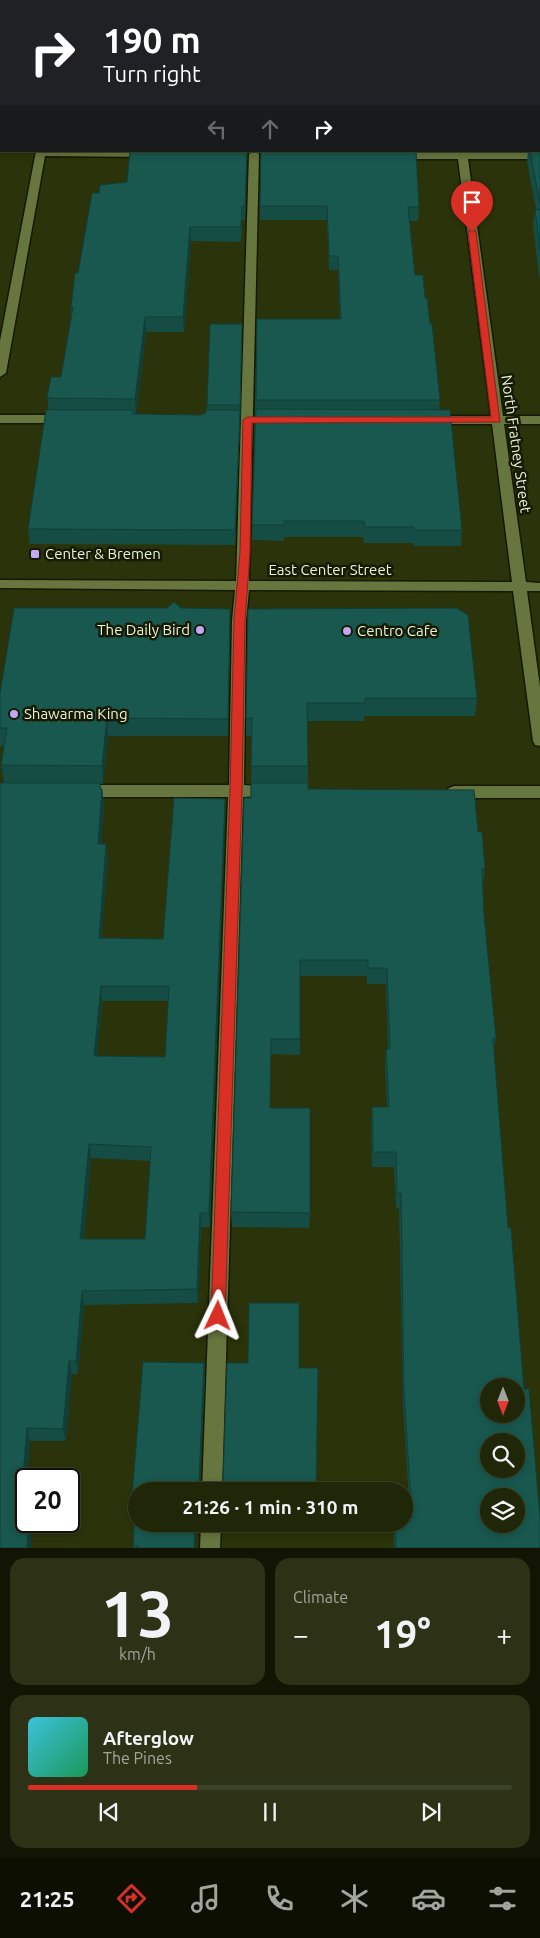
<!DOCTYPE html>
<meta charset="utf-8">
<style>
:root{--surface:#202608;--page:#2d3216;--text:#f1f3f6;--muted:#a2a59c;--line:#3d4329;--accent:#d93025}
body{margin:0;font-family:Ubuntu,sans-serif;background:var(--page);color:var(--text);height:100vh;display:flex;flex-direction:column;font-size:19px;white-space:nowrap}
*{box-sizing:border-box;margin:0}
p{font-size:16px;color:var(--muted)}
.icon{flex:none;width:28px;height:28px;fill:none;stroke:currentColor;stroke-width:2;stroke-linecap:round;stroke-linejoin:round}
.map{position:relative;height:1548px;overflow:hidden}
.side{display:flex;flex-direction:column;gap:10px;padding:10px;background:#121504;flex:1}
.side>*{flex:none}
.banner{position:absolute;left:0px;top:0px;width:540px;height:152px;box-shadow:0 2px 8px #0003,0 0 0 1px var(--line);background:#202124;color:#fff;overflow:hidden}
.needle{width:32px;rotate:180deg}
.controls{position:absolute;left:480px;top:1378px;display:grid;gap:10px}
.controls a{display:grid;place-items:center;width:45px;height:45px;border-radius:50%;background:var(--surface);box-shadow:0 2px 8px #0003,0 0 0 1px var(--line);font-size:25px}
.speed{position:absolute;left:15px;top:1468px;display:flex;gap:10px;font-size:25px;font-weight:700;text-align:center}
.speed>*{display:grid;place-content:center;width:65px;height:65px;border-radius:50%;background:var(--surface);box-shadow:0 2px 8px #0003,0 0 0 1px var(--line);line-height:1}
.speed .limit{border:2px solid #111;border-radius:8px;background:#fff;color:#111}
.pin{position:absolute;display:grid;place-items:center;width:42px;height:42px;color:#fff;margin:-51px -21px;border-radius:50% 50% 50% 0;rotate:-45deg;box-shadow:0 0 5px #0007}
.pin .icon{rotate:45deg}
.me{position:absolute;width:55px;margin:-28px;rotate:2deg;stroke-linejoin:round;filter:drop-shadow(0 0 4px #0008)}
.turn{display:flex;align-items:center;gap:18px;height:105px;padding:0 20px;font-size:22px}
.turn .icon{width:65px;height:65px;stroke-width:2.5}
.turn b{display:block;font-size:35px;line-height:42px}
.lanes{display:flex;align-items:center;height:48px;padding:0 20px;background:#0003;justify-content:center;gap:25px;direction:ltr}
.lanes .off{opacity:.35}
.big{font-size:38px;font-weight:700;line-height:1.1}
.side .tile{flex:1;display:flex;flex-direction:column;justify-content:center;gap:8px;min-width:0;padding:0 18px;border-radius:15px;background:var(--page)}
.side .dial{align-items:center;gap:0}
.dial b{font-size:65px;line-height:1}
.song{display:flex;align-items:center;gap:15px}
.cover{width:60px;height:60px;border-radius:8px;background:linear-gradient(135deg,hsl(190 70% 55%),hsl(150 70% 35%))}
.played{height:5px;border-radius:2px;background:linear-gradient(90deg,var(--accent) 35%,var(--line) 35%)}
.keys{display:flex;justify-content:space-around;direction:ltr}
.heat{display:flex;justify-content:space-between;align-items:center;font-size:28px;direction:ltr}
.side .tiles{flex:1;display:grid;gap:10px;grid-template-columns:1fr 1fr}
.tile:last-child{grid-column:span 2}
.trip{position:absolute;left:128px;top:1482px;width:285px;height:50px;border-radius:25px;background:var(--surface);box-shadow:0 2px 8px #0003,0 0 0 1px var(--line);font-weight:700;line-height:50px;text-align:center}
.menu{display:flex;height:80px;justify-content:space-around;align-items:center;background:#0d0f03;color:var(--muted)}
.menu .icon{width:35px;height:35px}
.menu .selected{color:var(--accent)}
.menu b{font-size:22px;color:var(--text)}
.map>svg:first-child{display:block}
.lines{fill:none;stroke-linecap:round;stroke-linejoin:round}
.minor-casing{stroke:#141a01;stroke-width:3}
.minor{fill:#67753f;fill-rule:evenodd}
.wall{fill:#154c43;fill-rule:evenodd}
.shaded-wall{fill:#113e37}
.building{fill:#18584e;stroke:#113e37;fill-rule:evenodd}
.route{fill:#d93025;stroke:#8d1f18}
.poi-dot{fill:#c2a7f2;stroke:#151a04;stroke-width:2}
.labels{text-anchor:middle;stroke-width:5;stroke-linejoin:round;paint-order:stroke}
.street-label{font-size:15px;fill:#ebf4d7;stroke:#151a04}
.poi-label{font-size:15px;fill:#ebf4d7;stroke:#151a04;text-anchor:start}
</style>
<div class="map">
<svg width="540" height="1548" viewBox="0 0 540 1548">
<rect width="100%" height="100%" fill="#2b330a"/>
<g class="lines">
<defs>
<path id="minor" d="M437 0H447V1H438Z
M36 151H150L154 154 149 157 45 156 6 373 0 377V341Z
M255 151 259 154 249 581 512 582 492 424H431L425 420 431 416H491L458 159H397L392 156 397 153H540V159H468L503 416H540V424H504L526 582 540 583V591H527L540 687V746L535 745 533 741 513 591 249 590 246 621 244 785 276 787 279 791 276 795 243 797 222 1491H202L228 797H84L79 795 76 791 79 787 84 785H229L232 621 235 590 0 588V580L236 581 249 154Z
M0 415H63L69 419 63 423H0Z
M454 786H540V798H454L449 796 446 792 449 788Z
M201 1524H221L220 1548H200Z"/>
</defs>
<!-- minor casing -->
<use href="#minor" class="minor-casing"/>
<!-- minor -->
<use href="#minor" class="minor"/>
</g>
<!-- wall -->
<path class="wall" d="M0 0H33V1H1V128H0Z
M482 0H540V277H539L533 225 535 209H536L527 161 528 151H527H539V1H483Z
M247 151 245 220H242L241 242 191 241 184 332H146L136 414H134L200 415 206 413 207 405 242 333 240 425 235 545 30 544 28 529 49 410 47 398 61 377 71 317V307L78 273 99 193 127 182Z
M261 151 419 207 418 221H410L415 275 425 298 430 324 440 400 439 410 462 530 461 546H414L413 543H364L363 537H284V541L252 540 257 319H340L338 270H329L327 220H260Z
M181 608 230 627 228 736H108L103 784H100L101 789H102L104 804 101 844H106L108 860 101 938 163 939 225 799V814L210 1227H201L198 1303 84 1305 78 1374H72L66 1441H30L23 1522H29L32 1534 0 1548 4 783 1 765 4 746H0V693ZM102 1001H168L165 1057 97 1056ZM91 1158 150 1161 145 1239H84Z
M248 609 477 698 475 716H364V721H308V789L478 832 485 869 483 885 484 915 496 1038 494 1050 508 1228 540 1548H394V1524H404L410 1518 403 1405 399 1208H396L394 1167H372L371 1122 372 1107H387L385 1065 386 1049H388L386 984H367V976H300V1055L271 1054 270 1108 310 1213 309 1228 232 1227 231 1212 251 783 252 736H246Z
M249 1303H299V1368H318L316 1491H136V1524H196L195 1548H133L134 1519H132L131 1509 143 1362 204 1363 205 1373 200 1482 201 1483H222L223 1481 227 1363H248Z"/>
<!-- shaded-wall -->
<path class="shaded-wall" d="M247 151V159L245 220V206Z
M242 206V220L241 242V227Z
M190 227 191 241 184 332 183 317Z
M145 317 146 332 136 414 135 399Z
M240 410V425L235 545V530Z
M230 609V627L228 736V719Z
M107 718 108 736 103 784 102 766Z
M100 783 102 797V789L104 804 100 860 98 844Z
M225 799V814L210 1227 209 1213Z
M106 844 108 860 100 953 99 938Z
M101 986 102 1001 96 1071 94 1056Z
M89 1144 91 1158 83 1253 80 1239Z
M200 1213 201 1227 198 1303 197 1289Z
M82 1291 84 1305 78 1374 76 1361Z
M69 1361 72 1374 66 1441 63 1429Z
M204 1363 205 1373 200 1491 199 1481Z
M27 1428 30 1441 22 1534 19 1522Z
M29 1522 32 1534 31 1548H27Z
M195 1524H196L195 1548H194Z"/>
<!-- building -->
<path class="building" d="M0 0H29L28 1H1V47L0 42Z
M152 0H406V1H152Z
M486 0H540V43H539L540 48V137H539V1H486Z
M1 47V113H0V48Z
M539 145H540V203L530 151H539Z
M130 151H247L245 206H242L241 227H190L183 317H145L135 399 47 398 51 377H61L73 307H71L75 273H78L92 193H99L100 185 127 182Z
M261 151H416L419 207H408L415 275H423L425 298H427L430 324H432L440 400H256L257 319H341L338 256H329L327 206H260Z
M535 209 540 210V250Z
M210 324H242L240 405H207Z
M256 409 450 410 462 530H415L414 527H365L364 521H284V525H252Z
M46 410H133V414L200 415 206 413V410H240L235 530 28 529Z
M174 602 181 608 230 609 228 719 107 718 102 766 1 765 7 728H0V693L14 608H167Z
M457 608 468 615 477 698H365V703H307L308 766H251L252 718H246L248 609Z
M0 783H100V789H102L98 844H106L99 938 163 939 174 798 225 799 209 1213H200L197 1289 82 1291 76 1361H69L63 1429 27 1428 19 1522H29L27 1548H0ZM101 986H169L165 1057 94 1056ZM89 1144 151 1147 145 1239H80Z
M251 783H308V789L474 790 478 832H482L485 869H482L484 915 496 1038H493L508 1228H511L524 1389H529L540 1517V1548H396L395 1524H404V1518H412L404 1392 401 1193H397L396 1152H373L372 1107H389L386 1049H390L387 968H368V960H300V1039H271L270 1108H310V1213L231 1212 244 798H251ZM489 1386H516V1414H489ZM489 1441H516V1469H489ZM489 1496H516V1524H489Z
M249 1303H299V1368H318L316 1491H136V1524H195L194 1548H138V1546H133L135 1509H131L143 1362 204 1363 199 1481 201 1483H222L223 1481 227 1363H248Z"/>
<!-- route -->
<path class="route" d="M472 229 476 232 500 422 252 423 250 552 245 621 242 791 225 1316 223 1321 218 1323 213 1321 211 1316 230 791 234 621 240 552 243 420 247 417H491L468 232Z"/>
<!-- markers -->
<g class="poi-dot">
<rect x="30" y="549" width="10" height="10" rx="2.5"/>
<circle cx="200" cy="630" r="5"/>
<circle cx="347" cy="631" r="5"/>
<circle cx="14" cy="714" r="5"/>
</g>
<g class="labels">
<!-- street labels -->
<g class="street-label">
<text transform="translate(516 444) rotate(82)" y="5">North Fratney Street</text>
<text x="330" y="575">East Center Street</text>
</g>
<!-- poi labels -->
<g class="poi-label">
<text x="45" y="559">Center &amp; Bremen</text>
<text x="190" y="635" text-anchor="end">The Daily Bird</text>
<text x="357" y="636">Centro Cafe</text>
<text x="24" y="719">Shawarma King</text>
</g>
</g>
</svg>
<div class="controls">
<a><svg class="needle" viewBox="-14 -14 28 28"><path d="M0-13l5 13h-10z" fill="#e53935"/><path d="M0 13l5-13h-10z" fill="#a2a59c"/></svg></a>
<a><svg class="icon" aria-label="search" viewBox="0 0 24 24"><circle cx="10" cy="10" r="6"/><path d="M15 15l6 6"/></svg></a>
<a><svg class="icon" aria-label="layers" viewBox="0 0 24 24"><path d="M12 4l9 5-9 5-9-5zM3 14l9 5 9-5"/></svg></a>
</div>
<div class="speed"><div class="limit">20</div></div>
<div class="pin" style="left:472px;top:232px;background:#d93025"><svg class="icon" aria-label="arrive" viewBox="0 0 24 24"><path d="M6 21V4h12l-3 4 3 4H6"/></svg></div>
<svg class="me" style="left:218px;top:1316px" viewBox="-20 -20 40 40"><path d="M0-17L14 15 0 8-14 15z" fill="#d93025" stroke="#fff" stroke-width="4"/></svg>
<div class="trip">21:26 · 1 min · 310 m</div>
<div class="banner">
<div class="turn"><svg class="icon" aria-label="right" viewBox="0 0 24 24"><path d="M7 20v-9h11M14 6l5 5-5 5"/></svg><div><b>190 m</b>Turn right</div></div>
<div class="lanes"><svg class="icon off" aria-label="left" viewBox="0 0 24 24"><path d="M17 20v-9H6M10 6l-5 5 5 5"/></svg><svg class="icon off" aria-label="ahead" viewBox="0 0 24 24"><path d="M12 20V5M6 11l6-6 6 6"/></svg><svg class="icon" aria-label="right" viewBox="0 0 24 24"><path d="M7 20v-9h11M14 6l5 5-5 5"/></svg></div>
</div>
</div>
<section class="side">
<div class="tiles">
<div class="tile dial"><b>13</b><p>km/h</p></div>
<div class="tile"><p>Climate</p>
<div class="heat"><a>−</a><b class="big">19°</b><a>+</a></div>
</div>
<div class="tile">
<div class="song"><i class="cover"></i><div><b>Afterglow</b><p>The Pines</p></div></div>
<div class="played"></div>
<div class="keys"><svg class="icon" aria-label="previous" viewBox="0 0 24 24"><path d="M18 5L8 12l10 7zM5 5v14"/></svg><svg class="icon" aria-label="pause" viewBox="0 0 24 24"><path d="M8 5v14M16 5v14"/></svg><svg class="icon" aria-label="next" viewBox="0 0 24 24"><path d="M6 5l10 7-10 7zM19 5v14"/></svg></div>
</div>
</div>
</section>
<nav class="menu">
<b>21:25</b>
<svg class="icon selected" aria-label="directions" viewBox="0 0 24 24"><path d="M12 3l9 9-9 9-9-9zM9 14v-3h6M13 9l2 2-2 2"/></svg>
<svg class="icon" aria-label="music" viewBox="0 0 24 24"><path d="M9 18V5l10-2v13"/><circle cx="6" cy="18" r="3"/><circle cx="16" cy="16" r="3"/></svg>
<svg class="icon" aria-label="phone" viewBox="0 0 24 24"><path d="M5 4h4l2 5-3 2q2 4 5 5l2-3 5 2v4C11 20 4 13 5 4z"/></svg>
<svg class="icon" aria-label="climate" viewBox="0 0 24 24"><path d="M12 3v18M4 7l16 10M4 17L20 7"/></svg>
<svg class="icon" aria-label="car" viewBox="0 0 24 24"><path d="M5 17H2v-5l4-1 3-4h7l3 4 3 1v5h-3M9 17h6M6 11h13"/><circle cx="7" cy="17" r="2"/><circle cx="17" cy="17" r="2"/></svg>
<svg class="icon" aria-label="filters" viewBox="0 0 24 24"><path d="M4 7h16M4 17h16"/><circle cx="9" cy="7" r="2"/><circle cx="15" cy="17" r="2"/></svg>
</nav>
